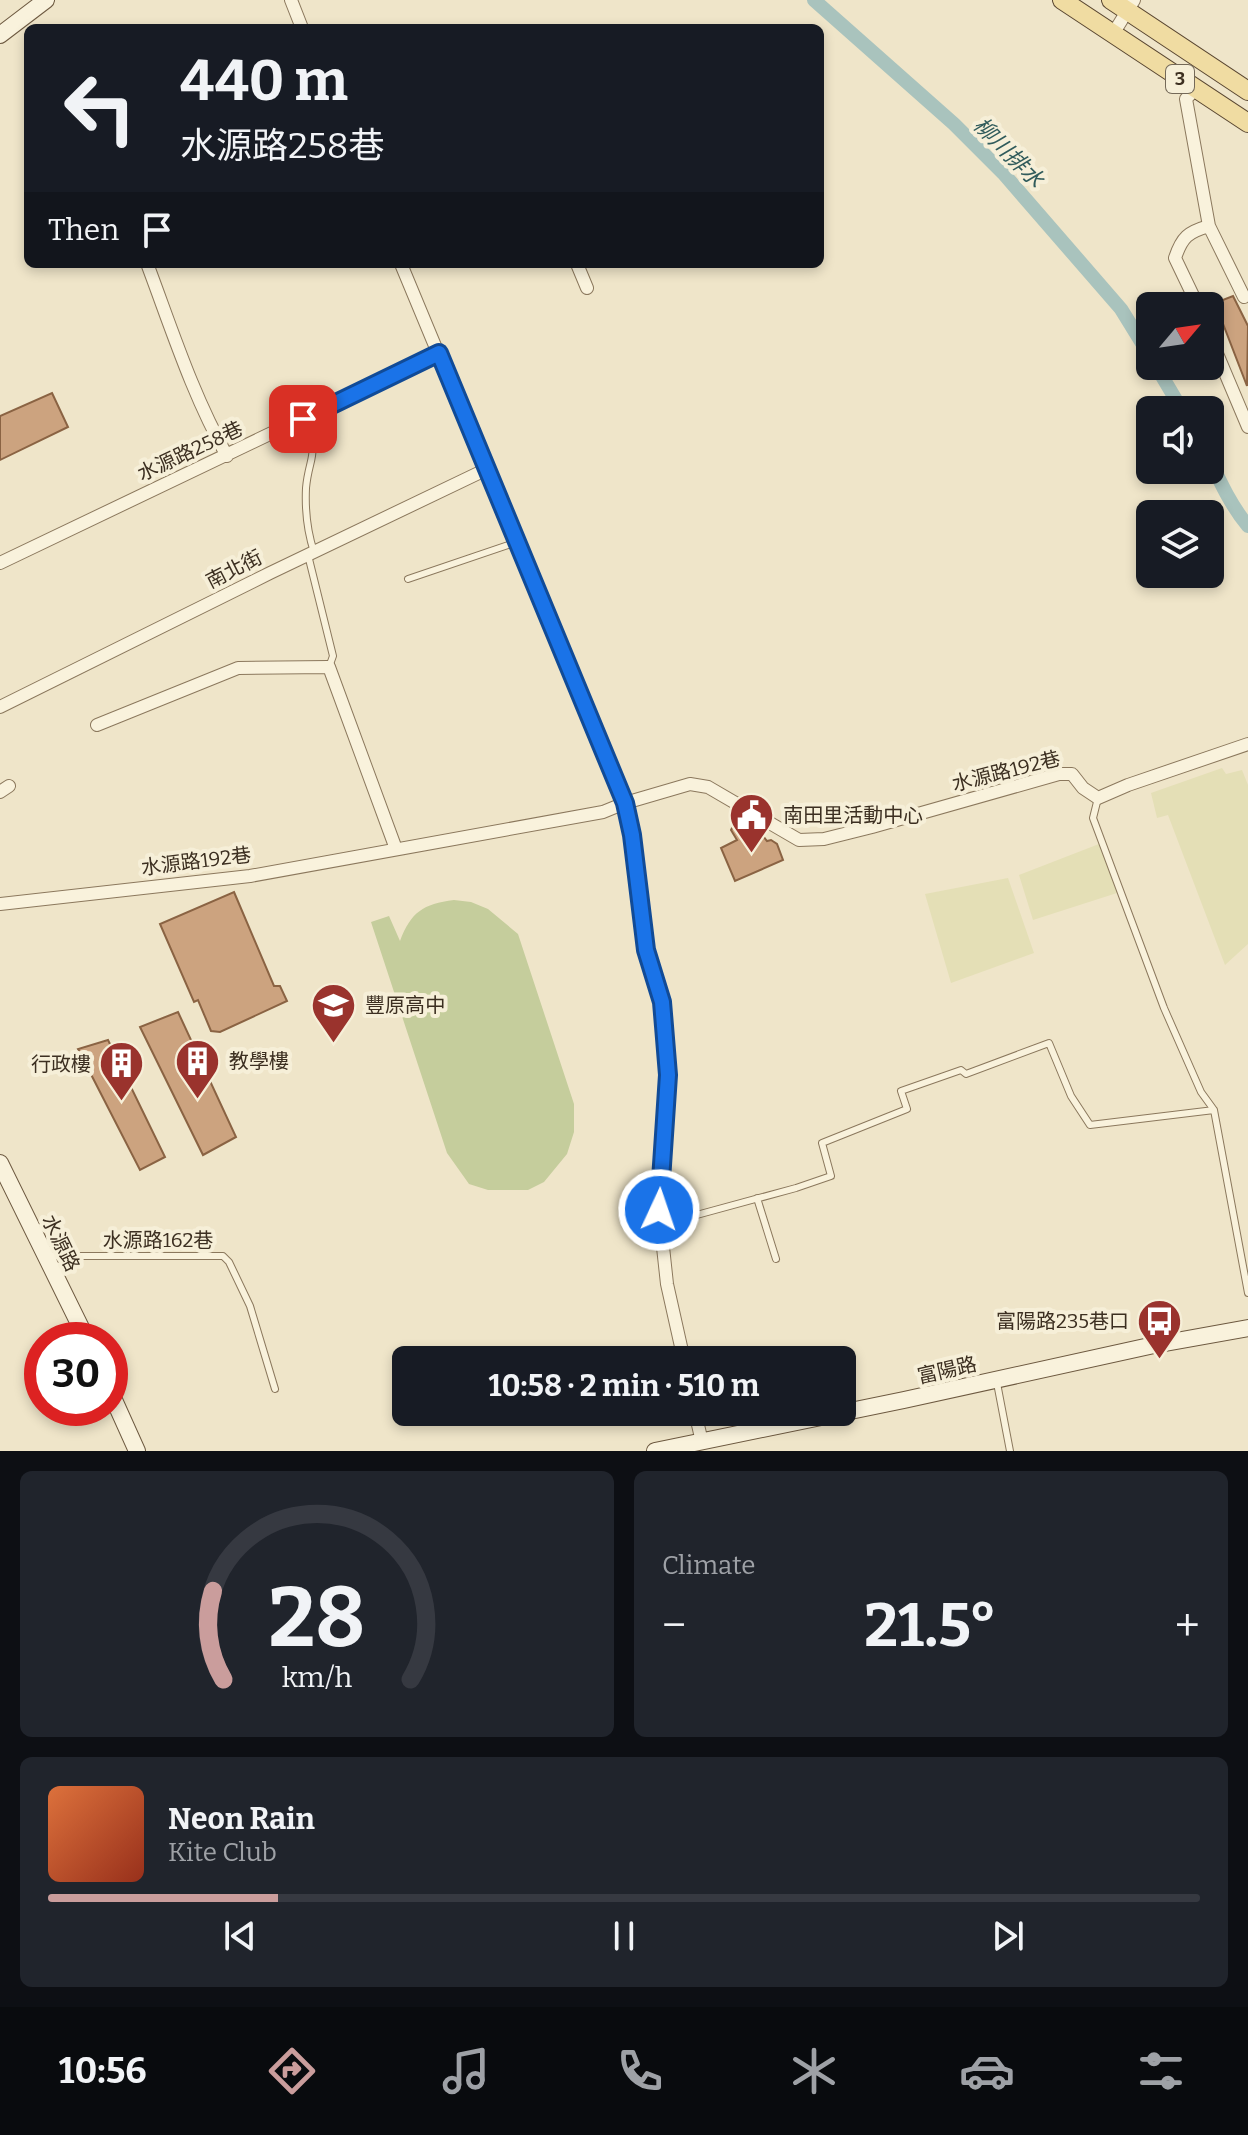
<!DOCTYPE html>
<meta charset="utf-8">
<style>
:root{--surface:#171b24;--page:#20242c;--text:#f1f3f6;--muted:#9ea1a6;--line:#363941;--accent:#ca9d9c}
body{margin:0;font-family:Bitter,"Noto Sans TC",serif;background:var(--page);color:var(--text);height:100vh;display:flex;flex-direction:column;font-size:30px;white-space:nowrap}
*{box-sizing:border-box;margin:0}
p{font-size:26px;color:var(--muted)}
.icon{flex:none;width:44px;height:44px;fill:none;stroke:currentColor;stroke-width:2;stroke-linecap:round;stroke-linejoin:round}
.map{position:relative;height:1451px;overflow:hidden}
.drawer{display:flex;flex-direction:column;gap:20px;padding:20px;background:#0d0f14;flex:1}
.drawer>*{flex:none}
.banner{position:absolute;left:24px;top:24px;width:800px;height:244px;border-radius:12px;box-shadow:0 4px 12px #0003;background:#171b24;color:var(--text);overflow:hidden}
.needle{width:52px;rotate:61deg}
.fabs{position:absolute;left:1136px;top:292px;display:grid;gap:16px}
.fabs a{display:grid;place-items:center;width:88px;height:88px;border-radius:12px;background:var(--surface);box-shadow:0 4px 12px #0003;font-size:40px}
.speed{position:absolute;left:24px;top:1322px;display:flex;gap:16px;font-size:40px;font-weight:700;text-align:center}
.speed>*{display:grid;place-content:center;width:104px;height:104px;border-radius:50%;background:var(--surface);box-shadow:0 4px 12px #0003;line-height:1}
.speed .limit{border:12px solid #d22;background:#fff;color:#111}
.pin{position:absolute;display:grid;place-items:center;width:68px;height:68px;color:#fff;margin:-34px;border-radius:16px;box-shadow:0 4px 12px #0006}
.me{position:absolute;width:88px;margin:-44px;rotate:3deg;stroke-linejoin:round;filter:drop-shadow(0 0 6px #0008)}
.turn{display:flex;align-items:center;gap:28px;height:168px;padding:0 24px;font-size:36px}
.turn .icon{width:104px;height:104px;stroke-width:2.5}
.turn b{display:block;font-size:56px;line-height:68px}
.then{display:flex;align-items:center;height:76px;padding:0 24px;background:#0003;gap:16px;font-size:30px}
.big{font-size:60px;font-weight:700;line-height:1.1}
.drawer .card{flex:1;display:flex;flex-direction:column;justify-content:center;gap:12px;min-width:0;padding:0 28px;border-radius:12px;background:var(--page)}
.drawer .dial{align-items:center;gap:0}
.dial svg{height:208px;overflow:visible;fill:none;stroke:var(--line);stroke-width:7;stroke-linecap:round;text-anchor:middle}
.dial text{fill:var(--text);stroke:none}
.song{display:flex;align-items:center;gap:24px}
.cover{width:96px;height:96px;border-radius:12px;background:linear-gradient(135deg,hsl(20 70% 55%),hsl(10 70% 35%))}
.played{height:8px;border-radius:4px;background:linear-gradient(90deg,var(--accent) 20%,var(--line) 20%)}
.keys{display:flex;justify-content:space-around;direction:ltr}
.heat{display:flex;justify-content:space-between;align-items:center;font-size:44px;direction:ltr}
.drawer .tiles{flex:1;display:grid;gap:20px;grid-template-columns:1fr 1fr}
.card:last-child{grid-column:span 2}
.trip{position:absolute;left:392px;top:1346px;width:464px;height:80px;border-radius:12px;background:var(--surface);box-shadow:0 4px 12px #0003;font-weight:700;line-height:80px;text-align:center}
.tab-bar{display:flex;height:128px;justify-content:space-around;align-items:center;background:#090b0e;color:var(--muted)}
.tab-bar .icon{width:56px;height:56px}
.tab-bar .active{color:var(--accent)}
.tab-bar b{font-size:36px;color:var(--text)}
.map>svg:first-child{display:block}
.farmland{fill:#e4dfb6}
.green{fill:#c5cd9c}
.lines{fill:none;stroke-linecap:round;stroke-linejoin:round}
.canal{stroke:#a9c3bd;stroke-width:14}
.building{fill:#cca37f;stroke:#8a6343;stroke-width:2}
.lane-casing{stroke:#8b785d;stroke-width:8}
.street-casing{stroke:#8b785d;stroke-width:14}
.secondary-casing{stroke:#6d5940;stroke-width:18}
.primary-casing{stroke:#594631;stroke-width:20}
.lane{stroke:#f9f2dc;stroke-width:6}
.street{stroke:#f9f2dc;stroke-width:12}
.secondary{stroke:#f9f2dc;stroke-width:16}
.primary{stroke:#f0dca2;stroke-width:18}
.route-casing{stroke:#114b97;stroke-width:20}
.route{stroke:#1a73e8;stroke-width:14}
.labels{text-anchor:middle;stroke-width:8;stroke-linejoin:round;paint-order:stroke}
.shield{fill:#f6efd8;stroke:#746958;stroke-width:2}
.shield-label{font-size:18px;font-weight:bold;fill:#3c2f21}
.street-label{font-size:20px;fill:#3c2f21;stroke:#f6efd8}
.poi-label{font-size:20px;fill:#3c2f21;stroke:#f6efd8;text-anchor:start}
.water-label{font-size:22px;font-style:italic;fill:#305b5b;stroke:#f6efd8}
</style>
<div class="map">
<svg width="1248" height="1451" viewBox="0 0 1248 1451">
<rect width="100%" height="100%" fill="#efe5c9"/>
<!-- farmland -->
<path class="farmland" d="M1222 768 1226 774 1242 770 1248 785V944L1225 965 1168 815 1157 818 1151 793Z
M1099 844 1117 893 1033 920 1019 875Z
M1008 878 1034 953 951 983 925 894Z"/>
<!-- green -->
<path class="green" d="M454 900 471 902 488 909 518 934 574 1104V1132L567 1154 544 1182 528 1190H488L469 1184 447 1153 371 922 389 916 400 941C411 912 423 904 454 900Z"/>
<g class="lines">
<!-- canal -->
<path class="canal" d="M814 0 954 124 1003 173 1121 309 1150 356
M1156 366 1182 410
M1210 460C1221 484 1232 507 1248 526"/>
</g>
<!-- building -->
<path class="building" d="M1233 296 1248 326 1247 386 1215 303Z
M52 393 68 427 0 460V416Z
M736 821 747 825 753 834 760 832 767 841 771 840 777 844 783 860 735 881 721 848 737 840 731 830Z
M234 892 274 986H280L287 1001 220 1032 211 1031 198 1000 194 1002 160 924Z
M178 1012 236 1137 203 1155 140 1027Z
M108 1040 165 1157 140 1170 78 1049Z"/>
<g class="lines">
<defs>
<path id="lane" d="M303 419C321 454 309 455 306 488 305 510 307 531 314 552
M308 555 333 656 329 667
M408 579 517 542
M1098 798 1093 818 1164 1008 1201 1092 1214 1110 1248 1293
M757 1198 776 1259
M660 1225 796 1188 831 1176 822 1143 907 1109 901 1091 961 1070 966 1074 1049 1043 1071 1096 1090 1125 1214 1110
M49 1256H223L229 1262 250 1306 275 1389
M997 1383 1010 1451"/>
<path id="street" d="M291 0 302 28
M1113 34 1134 0
M1195 89 1186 99 1209 226 1244 297
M401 264 625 803 632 835 646 950 662 1002 668 1075 659 1210 667 1284 684 1360
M577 264 587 288
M148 266C172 330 193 396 227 456
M1198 306 1175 258C1182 237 1188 232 1209 226
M1210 337 1248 427
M0 563 439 353
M0 707 270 573 487 469
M97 725 238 668 329 667 396 849
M0 792 9 786
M0 904 250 876 603 812 625 803 690 784 708 787 799 840 824 839 872 827 1059 774H1072L1083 788 1098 798 1128 785 1248 744
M695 1412 702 1442"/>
<path id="secondary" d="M0 35 46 0
M0 1163 87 1340
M110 1391 137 1451
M655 1451 904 1400 1154 1345 1248 1328"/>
<path id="primary" d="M1062 0 1248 123
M1111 0 1248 91"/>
</defs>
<!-- lane casing -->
<use href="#lane" class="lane-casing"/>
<!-- street casing -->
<use href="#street" class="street-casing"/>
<!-- secondary casing -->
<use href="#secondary" class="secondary-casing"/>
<!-- primary casing -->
<use href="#primary" class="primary-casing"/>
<!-- lane -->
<use href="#lane" class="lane"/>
<!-- street -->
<use href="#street" class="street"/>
<!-- secondary -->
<use href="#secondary" class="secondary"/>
<!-- primary -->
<use href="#primary" class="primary"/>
</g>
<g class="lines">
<defs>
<path id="route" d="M303 419 439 353 625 803 632 835 646 950 662 1002 664 1026 668 1075 659 1210"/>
</defs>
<!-- route casing -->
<use href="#route" class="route-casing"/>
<!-- route -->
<use href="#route" class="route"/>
</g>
<!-- icons -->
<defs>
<symbol id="civic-pin" viewBox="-11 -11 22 30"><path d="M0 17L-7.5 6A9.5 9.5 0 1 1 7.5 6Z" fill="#9a332d" stroke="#f6efd8"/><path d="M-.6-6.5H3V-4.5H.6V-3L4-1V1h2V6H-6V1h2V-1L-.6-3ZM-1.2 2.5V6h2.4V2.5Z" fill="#fff"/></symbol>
<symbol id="school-pin" viewBox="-11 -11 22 30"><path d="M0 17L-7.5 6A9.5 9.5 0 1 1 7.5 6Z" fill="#9a332d" stroke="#f6efd8"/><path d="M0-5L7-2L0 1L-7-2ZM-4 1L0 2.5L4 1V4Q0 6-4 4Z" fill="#fff"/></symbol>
<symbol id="building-pin" viewBox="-11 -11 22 30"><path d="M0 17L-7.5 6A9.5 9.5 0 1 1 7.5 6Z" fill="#9a332d" stroke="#f6efd8"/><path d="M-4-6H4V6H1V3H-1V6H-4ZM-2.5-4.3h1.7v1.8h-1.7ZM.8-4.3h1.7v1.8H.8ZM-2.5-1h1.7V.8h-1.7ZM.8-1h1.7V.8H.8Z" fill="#fff"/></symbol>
<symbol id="bus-pin" viewBox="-11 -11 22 30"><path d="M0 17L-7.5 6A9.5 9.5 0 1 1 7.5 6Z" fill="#9a332d" stroke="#f6efd8"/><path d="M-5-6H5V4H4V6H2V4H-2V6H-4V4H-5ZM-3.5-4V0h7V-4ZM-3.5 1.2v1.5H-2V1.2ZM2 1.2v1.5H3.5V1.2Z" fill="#fff"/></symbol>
</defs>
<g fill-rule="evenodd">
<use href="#civic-pin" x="726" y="790" width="51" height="69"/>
<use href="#school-pin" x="308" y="980" width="51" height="69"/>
<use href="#building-pin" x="172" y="1036" width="51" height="69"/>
<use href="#building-pin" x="96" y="1038" width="51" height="69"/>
<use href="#bus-pin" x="1134" y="1296" width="51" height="69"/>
</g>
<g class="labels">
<!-- shield labels -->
<rect class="shield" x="1166" y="65" width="28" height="28" rx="6"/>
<g class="shield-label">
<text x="1180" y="85">3</text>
</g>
<!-- street labels -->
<g class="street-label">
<text transform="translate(190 451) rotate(-25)" y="7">水源路258巷</text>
<text transform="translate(234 569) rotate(-27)" y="7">南北街</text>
<text transform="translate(1006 771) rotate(-14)" y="7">水源路192巷</text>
<text transform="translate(196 861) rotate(-7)" y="7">水源路192巷</text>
<text x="158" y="1247">水源路162巷</text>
<text transform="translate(61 1243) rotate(64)" y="7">水源路</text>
<text transform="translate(947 1370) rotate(-13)" y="7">富陽路</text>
</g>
<!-- poi labels -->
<g class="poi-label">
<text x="783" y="822">南田里活動中心</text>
<text x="365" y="1012">豐原高中</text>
<text x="229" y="1068">教學樓</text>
<text x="91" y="1071" text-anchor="end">行政樓</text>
<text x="1129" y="1328" text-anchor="end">富陽路235巷口</text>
</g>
<!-- water labels -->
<g class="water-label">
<text transform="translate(1009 152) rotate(45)" y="8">柳川排水</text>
</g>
</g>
</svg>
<div class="fabs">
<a><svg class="needle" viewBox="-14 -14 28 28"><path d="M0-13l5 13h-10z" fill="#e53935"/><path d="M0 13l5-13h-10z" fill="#9ea1a6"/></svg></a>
<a><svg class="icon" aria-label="sound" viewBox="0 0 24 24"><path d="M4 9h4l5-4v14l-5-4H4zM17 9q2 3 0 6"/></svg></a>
<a><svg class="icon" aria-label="layers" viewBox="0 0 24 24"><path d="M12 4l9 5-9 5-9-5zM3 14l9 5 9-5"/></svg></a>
</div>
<div class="speed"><div class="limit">30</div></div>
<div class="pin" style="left:303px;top:419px;background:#d93025"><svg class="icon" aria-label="arrive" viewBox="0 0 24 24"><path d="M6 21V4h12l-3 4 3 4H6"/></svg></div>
<svg class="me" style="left:659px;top:1210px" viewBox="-20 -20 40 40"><circle r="17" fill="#1a73e8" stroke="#fff" stroke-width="3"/><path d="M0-11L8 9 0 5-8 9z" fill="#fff"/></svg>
<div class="trip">10:58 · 2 min · 510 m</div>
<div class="banner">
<div class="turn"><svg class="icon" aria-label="left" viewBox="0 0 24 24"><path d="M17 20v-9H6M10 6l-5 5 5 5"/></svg><div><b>440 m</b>水源路258巷</div></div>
<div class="then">Then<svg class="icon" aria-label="arrive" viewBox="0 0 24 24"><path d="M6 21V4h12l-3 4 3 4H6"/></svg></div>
</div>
</div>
<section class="drawer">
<div class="tiles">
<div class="card dial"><svg viewBox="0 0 100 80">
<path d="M14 69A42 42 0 1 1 86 69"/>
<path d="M14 69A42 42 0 0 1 10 35" stroke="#ca9d9c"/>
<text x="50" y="56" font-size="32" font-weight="700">28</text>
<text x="50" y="72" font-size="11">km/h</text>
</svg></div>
<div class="card"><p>Climate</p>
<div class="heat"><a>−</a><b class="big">21.5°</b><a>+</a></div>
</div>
<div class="card">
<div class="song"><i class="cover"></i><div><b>Neon Rain</b><p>Kite Club</p></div></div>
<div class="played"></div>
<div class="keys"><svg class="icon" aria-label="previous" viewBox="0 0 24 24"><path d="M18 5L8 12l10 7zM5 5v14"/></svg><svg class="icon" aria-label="pause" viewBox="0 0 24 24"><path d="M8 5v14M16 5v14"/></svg><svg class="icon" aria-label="next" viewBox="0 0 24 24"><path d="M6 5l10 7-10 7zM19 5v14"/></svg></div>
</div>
</div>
</section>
<nav class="tab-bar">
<b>10:56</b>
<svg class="icon active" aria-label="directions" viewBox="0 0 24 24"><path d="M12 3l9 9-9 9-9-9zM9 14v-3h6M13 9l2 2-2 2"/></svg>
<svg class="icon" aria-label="music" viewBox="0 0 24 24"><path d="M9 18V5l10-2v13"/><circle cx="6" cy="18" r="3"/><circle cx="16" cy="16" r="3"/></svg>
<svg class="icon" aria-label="phone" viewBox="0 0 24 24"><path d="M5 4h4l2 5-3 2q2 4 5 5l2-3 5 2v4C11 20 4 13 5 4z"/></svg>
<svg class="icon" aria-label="climate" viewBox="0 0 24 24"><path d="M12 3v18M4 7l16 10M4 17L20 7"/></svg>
<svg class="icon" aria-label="car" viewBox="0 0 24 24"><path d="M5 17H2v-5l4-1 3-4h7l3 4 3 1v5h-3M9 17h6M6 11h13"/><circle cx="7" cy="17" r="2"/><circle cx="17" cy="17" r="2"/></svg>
<svg class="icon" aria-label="filters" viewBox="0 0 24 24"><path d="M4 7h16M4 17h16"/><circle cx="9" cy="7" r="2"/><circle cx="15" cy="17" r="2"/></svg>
</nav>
